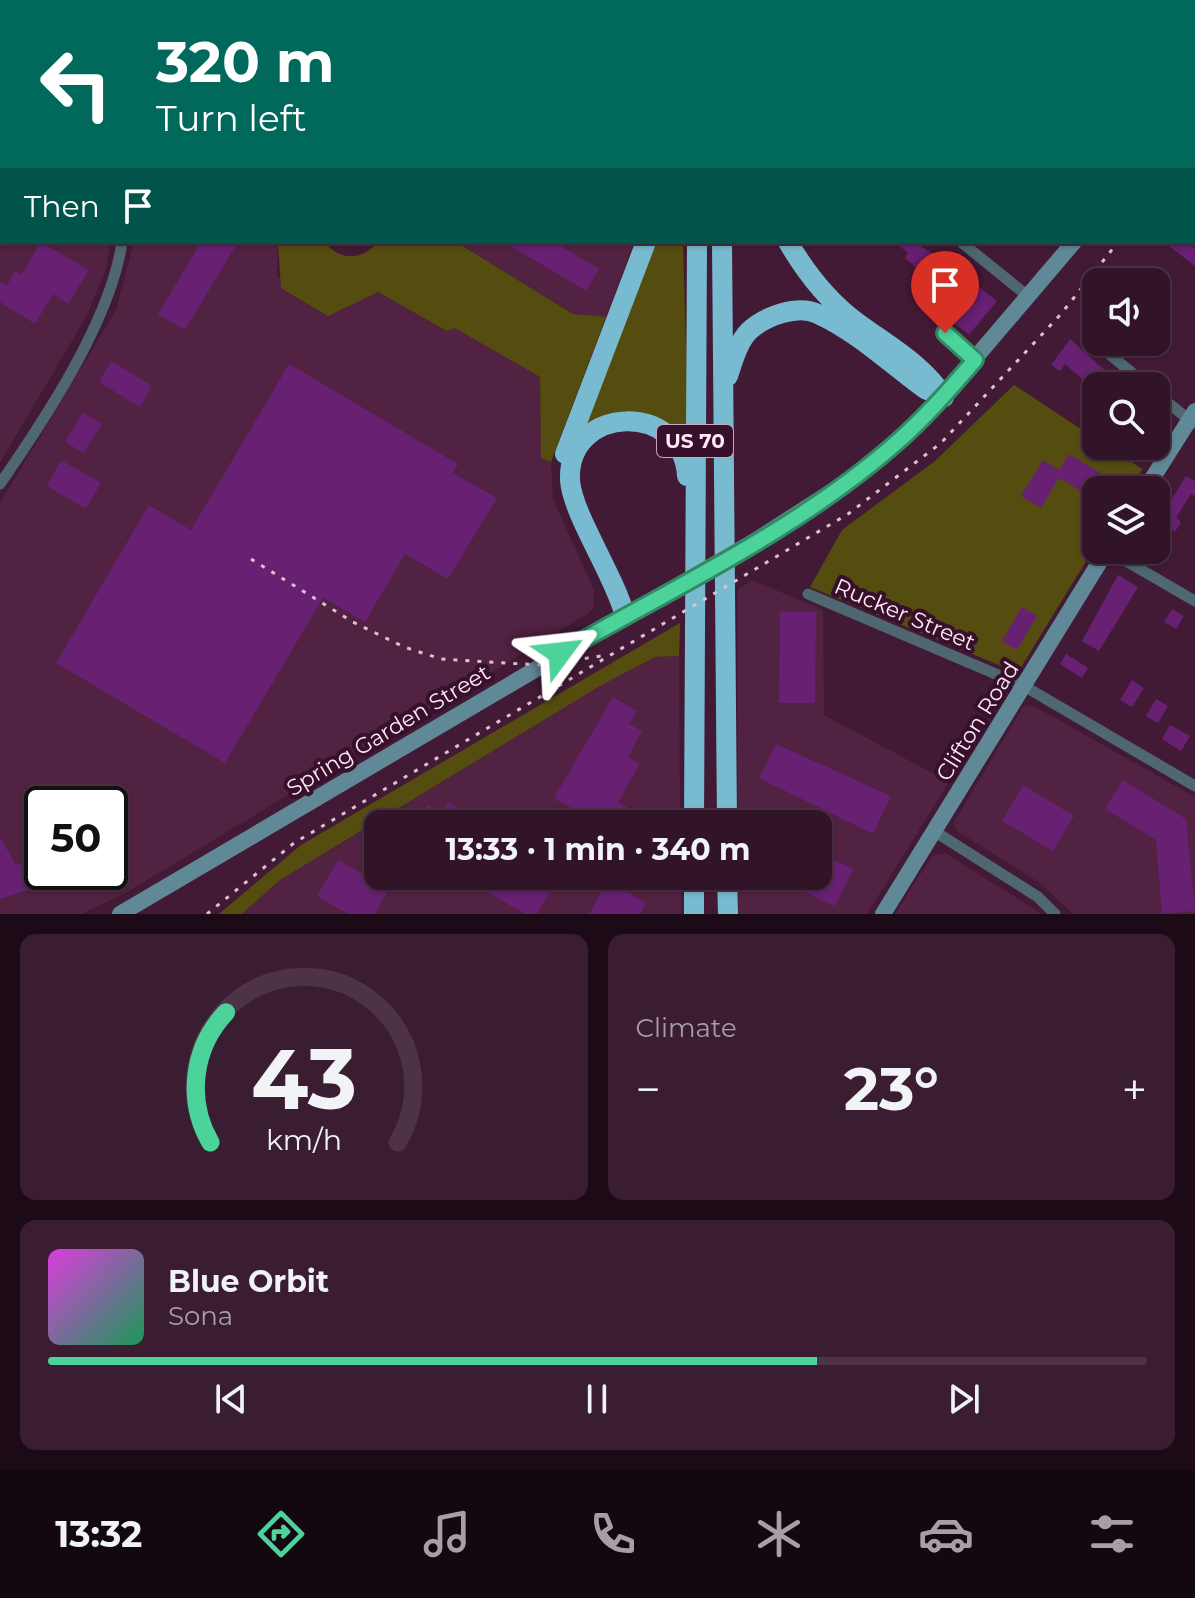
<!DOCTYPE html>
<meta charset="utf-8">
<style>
:root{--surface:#321428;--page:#3a1d30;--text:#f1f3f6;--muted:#a89ea8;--line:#4d3345;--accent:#4cd39b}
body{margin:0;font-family:Montserrat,sans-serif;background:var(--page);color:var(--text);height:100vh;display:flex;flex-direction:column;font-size:30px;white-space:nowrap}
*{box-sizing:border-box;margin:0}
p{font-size:26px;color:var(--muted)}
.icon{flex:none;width:44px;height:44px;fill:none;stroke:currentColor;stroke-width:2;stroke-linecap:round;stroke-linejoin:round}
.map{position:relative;height:914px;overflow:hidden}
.drawer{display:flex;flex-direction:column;gap:20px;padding:20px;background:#1c0b16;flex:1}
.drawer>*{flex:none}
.banner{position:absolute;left:0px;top:0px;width:1196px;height:244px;box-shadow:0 2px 6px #0004,0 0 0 2px var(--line);background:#00695c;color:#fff;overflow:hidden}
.tools{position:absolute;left:1082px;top:268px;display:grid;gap:16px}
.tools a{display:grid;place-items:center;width:88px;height:88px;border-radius:16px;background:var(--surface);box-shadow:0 2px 6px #0004,0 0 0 2px var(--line);font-size:40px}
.speed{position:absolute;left:24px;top:786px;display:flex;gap:16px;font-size:40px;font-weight:700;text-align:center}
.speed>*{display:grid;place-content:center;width:104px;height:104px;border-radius:50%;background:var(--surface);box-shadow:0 2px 6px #0004,0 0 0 2px var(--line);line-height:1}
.speed .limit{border:4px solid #111;border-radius:12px;background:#fff;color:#111}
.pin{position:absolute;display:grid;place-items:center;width:68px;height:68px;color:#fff;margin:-82px -34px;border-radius:50% 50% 50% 0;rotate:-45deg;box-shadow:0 0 8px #0007}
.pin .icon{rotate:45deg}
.me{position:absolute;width:88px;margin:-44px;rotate:60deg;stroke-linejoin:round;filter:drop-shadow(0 0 6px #0008)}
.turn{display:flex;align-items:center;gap:28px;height:168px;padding:0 24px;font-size:36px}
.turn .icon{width:104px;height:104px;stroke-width:2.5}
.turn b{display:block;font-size:56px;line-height:68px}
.then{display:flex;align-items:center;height:76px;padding:0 24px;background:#0003;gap:16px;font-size:30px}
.big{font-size:60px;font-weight:700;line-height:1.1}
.drawer .card{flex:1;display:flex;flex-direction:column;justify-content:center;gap:12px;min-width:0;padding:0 28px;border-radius:16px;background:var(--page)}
.drawer .dial{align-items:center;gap:0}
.dial svg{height:208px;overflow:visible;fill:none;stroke:var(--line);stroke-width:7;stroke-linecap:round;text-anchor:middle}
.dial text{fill:var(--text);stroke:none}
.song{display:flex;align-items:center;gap:24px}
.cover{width:96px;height:96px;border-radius:12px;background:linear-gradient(135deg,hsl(300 70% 55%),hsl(150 70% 35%))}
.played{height:8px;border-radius:4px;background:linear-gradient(90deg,var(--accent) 70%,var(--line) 70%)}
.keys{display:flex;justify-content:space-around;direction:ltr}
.heat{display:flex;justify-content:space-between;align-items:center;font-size:44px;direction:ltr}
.drawer .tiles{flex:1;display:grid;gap:20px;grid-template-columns:1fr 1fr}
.card:last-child{grid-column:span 2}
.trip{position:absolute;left:364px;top:810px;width:468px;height:80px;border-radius:16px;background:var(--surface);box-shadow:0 2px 6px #0004,0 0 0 2px var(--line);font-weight:700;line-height:80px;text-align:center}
.tab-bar{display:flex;height:128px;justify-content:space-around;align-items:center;background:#140810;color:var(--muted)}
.tab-bar .icon{width:56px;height:56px}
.tab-bar .active{color:var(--accent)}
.tab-bar b{font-size:36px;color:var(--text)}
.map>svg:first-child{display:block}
.built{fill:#512242;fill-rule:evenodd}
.green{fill:#554d0f}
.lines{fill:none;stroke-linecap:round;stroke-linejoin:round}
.stream{stroke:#796cb1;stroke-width:3}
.building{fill:#682073}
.lane{stroke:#4e6770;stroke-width:5}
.street{stroke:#4e6770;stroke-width:11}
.secondary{stroke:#608997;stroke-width:16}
.highway{stroke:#78bad0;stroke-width:20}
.rail{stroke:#dcc2d1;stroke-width:3;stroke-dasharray:4 8;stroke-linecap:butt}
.secondary-bridge{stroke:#608997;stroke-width:16}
.route-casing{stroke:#318965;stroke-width:20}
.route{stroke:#4cd39b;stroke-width:14}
.labels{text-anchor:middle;stroke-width:8;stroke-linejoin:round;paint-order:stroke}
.shield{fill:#37102b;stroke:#c3a8b8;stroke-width:2}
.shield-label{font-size:20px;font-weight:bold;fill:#ffe9f5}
.street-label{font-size:22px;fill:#ffe9f5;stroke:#37102b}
</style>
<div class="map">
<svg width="1195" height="914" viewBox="0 0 1195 914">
<rect width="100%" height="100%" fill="#431a35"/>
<!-- built -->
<path class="built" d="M0 163 2 242H111L106 269 86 317 0 463Z
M134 242H278L277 278 378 292 447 331 455 327 540 377 541 457 551 462 553 499 594 590V606L589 613 129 891 82 914H0V503L116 310ZM42 804H110V872H42Z
M456 242H634L606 317 573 314Z
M752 580 823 610 824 715 949 782 867 914H738V876H818V824H738V589Z
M679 656 680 824H378V876H681V914H242L280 880 600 686 655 657Z
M1032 705 1195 797V914H1073L1040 883 957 831 954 822 1023 707Z
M945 853 1034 909 1040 914H895L932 856Z"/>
<!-- green -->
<path class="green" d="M278 242H324C341 261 361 261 378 242H456L573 314 606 317 551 462 541 458 540 377 455 328 447 331 378 292 328 316 281 288Z
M650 242H683L689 456 661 421 581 435Z
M1014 385 1096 439V446H1107L1142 469 1129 490H1096V545L1020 669 1011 670 810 587 842 530 935 461Z
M680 623 679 656 655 657 600 686 280 880 242 914H219L301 845Z"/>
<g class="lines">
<!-- stream -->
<path class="stream" d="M522 2 526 0"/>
</g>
<!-- building -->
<path class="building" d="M41 242 89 270 68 304 53 294 35 324 0 302V281L7 285 15 271 21 275Z
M201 242H238L185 330 158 314Z
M504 242H554L599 269 586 291Z
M895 242H913L949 263 934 283 905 258 908 253Z
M1164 242H1188L1195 248V266Z
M970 280 997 301 969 335 952 321 968 302 958 294Z
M1070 339 1110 375 1126 386H1090L1065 364 1060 371 1051 365Z
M111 361 152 386 140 407 99 382Z
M289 364 458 464 453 473 497 498 448 579 405 554 365 622 323 598 225 763 56 663 149 505 191 530Z
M83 412 102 424 83 453 65 442Z
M1069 454 1104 475 1091 497 1059 478 1041 508 1021 496 1043 460 1059 470Z
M61 460 101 483 86 509 47 486Z
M1186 476 1195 481V496L1191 494 1176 518 1181 522 1175 532 1170 529 1156 552V525Z
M1118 575 1138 587 1099 651 1082 641Z
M1022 607 1037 616 1017 650 1002 641Z
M1172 609 1184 616 1176 629 1164 622Z
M780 612H816L815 703H779Z
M1066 654 1088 668 1082 678 1060 664Z
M1132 680 1144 688 1132 707 1120 700Z
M613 697 637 711 629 724 642 731 628 757 640 764 618 802 632 810 624 824H598L554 798Z
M1156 699 1168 706 1158 723 1146 716Z
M1170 725 1190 736 1181 751 1162 739Z
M776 744 891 796 873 834 759 778Z
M1123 780 1186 819 1195 911 1162 914 1156 840 1105 809Z
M1023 785 1074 816 1053 851 1002 821Z
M448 802 486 824H416L428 805 441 813Z
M0 837 16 865 30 862 39 886 0 899Z
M818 853 853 869 835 906 769 876H818Z
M338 860 389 889 375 914H348L317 896Z
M461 876H547L556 882 537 914H525Z
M611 876H628L621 888 646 903 640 914H589Z"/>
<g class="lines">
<!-- lane -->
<path class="lane" d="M411 0 412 2
M945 333 972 357"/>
<!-- street -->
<path class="street" d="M130 0 131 2
M919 0 922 2
M302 2 306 0
M1000 2 1001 0
M0 152 2 153
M1194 218H1195
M961 242 1029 297
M1086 335 1148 386
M1156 393 1193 423
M0 484C45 419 111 320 122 242
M1107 550 1195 601
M808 594 1024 686 1195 786
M934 831 1038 897 1055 914"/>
<!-- secondary -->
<path class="secondary" d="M1194 96 1195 95
M1145 490 1195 411
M753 542 848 481 925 417 1074 242
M120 914 667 592
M883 914 1107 550"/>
<!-- highway -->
<path class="highway" d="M739 2 740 0
M768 2 769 0
M722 242 727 824
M788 242C806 273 826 299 855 321 887 345 922 363 944 397
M728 376C733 361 738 342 749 331 765 316 798 304 818 314 856 331 892 365 925 389L944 397
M565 454 646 242
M625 616C615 576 572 514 570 480 567 404 683 401 687 476
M694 824 697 242
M694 876V914
M727 876 728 914"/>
<!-- rail -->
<path class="rail" d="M1194 146 1195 145
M251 559 353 622 404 647 441 659 540 665 601 656
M207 914 294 843 848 514 941 443 1061 314 1118 242"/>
<!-- secondary-bridge -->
<path class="secondary-bridge" d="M667 592 753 542"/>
</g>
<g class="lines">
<defs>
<path id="route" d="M560 653C673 588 797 530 895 444 925 418 950 389 975 360L945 333"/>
</defs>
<!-- route casing -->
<use href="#route" class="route-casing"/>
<!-- route -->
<use href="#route" class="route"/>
</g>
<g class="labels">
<!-- shield labels -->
<rect class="shield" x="657" y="425" width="76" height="32" rx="6"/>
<g class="shield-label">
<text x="695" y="448">US 70</text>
</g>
<!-- street labels -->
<g class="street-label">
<text transform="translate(905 614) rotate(23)" y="8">Rucker Street</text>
<text transform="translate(977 721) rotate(-58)" y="8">Clifton Road</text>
<text transform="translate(388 730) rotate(-31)" y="8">Spring Garden Street</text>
</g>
</g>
</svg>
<div class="tools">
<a><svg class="icon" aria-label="sound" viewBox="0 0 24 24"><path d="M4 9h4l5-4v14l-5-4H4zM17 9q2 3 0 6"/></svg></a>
<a><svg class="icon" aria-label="search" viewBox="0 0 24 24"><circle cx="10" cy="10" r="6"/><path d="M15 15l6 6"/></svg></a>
<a><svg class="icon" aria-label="layers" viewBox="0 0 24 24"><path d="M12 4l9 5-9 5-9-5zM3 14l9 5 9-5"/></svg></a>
</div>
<div class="speed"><div class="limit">50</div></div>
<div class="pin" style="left:945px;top:333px;background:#d93025"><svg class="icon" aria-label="arrive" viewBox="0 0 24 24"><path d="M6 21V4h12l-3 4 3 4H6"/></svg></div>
<svg class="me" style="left:560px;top:653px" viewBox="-20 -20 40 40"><path d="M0-17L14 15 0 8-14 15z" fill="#4cd39b" stroke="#fff" stroke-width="4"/></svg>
<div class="trip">13:33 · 1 min · 340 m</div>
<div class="banner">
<div class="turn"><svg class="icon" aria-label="left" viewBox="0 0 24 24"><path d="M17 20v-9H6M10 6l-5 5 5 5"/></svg><div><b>320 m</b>Turn left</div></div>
<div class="then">Then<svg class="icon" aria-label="arrive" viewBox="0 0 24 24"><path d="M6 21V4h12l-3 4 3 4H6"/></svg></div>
</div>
</div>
<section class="drawer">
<div class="tiles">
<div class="card dial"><svg viewBox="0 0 100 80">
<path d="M14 69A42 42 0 1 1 86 69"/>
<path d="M14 69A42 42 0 0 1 20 19" stroke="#4cd39b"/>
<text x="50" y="56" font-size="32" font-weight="700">43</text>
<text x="50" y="72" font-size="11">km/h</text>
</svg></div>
<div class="card"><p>Climate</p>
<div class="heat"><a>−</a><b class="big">23°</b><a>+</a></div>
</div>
<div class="card">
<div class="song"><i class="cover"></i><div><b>Blue Orbit</b><p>Sona</p></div></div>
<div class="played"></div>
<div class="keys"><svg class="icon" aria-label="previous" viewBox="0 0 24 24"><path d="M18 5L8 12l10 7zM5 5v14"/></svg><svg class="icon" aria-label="pause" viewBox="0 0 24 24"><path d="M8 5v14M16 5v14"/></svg><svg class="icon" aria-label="next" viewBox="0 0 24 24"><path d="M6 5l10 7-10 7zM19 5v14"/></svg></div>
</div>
</div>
</section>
<nav class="tab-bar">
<b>13:32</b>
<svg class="icon active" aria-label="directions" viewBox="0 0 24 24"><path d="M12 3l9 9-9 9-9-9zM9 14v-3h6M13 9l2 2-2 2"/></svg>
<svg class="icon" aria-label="music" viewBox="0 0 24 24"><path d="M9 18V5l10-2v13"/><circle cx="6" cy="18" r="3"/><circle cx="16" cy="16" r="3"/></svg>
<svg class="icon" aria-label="phone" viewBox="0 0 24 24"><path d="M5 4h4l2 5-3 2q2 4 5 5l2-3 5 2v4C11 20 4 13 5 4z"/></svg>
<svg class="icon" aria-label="climate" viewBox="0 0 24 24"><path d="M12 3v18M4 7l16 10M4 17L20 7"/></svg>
<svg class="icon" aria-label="car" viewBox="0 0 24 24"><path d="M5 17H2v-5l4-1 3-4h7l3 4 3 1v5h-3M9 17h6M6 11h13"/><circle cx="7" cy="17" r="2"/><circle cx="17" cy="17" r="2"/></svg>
<svg class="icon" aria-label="filters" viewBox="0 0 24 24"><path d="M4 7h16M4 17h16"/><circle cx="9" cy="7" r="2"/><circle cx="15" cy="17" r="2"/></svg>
</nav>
